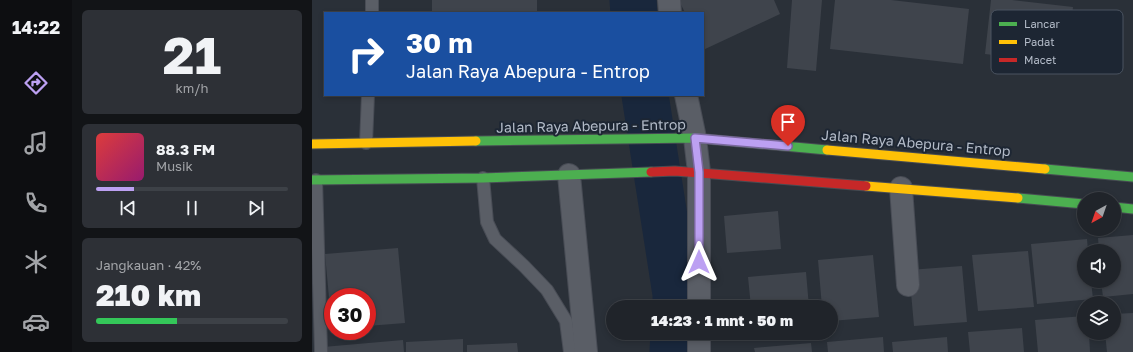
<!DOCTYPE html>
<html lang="id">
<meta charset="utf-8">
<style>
:root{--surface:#20242a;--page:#2d3036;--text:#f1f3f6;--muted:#a2a4a8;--line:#3d4147;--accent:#bca0f2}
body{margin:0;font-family:"Golos Text",sans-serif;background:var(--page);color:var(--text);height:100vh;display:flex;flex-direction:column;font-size:15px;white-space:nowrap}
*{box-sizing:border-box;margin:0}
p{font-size:13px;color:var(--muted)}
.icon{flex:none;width:22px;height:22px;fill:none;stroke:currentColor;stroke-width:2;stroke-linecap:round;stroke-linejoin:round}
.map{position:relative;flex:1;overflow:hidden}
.panel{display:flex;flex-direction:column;gap:10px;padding:10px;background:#121417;width:240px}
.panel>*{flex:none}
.banner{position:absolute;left:12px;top:12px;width:380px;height:84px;border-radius:0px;box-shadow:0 2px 6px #0003,0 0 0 1px var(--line);background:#1a4fa0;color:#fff;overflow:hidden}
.needle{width:26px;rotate:220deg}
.tools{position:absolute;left:765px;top:192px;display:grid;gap:8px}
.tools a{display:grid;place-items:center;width:44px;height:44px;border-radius:50%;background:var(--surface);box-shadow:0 2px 6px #0003,0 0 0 1px var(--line);font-size:20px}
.speed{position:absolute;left:12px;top:288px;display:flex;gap:8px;font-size:20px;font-weight:700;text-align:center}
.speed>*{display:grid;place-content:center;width:52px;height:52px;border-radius:50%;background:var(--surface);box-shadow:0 2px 6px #0003,0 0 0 1px var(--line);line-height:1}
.speed .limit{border:6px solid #d22;background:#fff;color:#111}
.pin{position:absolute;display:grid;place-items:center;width:34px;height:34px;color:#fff;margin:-41px -17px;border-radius:50% 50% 50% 0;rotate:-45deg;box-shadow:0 0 4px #0007}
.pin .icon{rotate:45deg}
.me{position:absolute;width:44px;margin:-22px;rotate:0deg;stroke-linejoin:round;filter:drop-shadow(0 0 3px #0008)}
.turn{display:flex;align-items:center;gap:14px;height:84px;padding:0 16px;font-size:18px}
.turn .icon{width:52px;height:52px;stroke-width:2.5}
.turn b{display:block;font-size:28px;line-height:34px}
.big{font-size:30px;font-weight:800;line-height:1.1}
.panel .card{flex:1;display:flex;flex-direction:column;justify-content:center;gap:6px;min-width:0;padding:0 14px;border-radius:6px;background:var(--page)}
.panel .dial{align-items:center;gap:0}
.dial b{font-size:52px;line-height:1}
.song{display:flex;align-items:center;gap:12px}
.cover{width:48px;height:48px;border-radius:6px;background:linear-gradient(135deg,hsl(0 70% 55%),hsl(320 70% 35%))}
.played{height:4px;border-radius:2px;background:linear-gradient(90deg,var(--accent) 20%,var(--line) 20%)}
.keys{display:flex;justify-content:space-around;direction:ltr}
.charge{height:6px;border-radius:3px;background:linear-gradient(90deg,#34c759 42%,var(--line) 0)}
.trip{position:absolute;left:294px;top:300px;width:232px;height:40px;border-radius:20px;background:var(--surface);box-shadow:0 2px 6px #0003,0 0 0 1px var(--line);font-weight:800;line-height:40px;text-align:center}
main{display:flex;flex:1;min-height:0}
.menu{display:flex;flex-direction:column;width:72px;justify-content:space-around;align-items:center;background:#0d0e11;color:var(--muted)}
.menu .icon{width:28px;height:28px}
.menu .selected{color:var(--accent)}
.menu b{font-size:18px;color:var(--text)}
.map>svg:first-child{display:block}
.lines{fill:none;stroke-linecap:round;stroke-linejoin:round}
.river{stroke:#19273c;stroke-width:47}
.building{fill:#3f444c}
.lane-casing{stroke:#484c55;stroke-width:14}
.street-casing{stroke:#484c55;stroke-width:24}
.fast-casing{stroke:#474c53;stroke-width:11}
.slow-casing{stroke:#474c53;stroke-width:11}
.jam-casing{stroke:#474c53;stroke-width:11}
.lane{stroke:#5a5e66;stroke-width:12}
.street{stroke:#5a5e66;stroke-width:22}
.fast{stroke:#4caf50;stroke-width:9}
.slow{stroke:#ffc107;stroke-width:9}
.jam{stroke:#c62828;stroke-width:9}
.route-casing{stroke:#7a689d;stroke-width:10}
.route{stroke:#bca0f2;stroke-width:7}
.labels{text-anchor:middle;stroke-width:4;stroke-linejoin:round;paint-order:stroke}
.street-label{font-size:14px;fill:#b4bcc9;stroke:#1d2633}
.key{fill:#1d2633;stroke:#4a5360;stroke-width:1}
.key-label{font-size:11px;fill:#b4bcc9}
</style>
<main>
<nav class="menu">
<b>14:22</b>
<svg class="icon selected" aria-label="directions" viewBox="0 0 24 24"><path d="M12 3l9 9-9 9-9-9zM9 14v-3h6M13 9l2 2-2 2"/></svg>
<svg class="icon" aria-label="music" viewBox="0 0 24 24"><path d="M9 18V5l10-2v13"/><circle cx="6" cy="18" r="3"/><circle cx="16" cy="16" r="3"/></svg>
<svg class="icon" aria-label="phone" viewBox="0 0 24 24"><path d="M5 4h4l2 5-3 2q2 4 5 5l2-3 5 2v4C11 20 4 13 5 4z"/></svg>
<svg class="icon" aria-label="climate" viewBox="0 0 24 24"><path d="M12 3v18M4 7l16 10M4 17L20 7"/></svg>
<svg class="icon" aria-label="car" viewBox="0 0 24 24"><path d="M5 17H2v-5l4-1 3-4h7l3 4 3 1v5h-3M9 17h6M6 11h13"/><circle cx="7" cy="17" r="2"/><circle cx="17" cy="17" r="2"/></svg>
</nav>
<section class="panel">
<div class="card dial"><b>21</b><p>km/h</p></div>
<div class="card">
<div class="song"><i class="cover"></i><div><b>88.3 FM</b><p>Musik</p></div></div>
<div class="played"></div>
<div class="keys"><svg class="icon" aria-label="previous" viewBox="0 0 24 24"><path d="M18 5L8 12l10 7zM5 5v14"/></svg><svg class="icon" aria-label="pause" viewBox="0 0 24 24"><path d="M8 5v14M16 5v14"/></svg><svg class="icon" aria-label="next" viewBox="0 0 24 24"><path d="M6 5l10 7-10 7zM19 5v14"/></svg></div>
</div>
<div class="card"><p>Jangkauan · 42%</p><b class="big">210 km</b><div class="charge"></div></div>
</section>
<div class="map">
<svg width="821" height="352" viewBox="0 0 821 352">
<rect width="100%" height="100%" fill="#2a3038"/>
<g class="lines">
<!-- river -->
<path class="river" d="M321 0 322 13
M333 95 364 294V307
M361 352 362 333"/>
</g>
<!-- building -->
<path class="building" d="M120 0H225V13H120Z
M367 0H462L468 14 391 50V13H373Z
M480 0H510L504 71 475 68Z
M523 0H579L657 9 651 64 518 49Z
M679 0H700L761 7 755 64 673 54Z
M466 211 469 249 415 253 412 216Z
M821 235V294L791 297 789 281H802V251H787L786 238Z
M775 239 776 251H772V281H779L781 299 725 304 719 244Z
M86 248 93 323 55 326V297H21V330H20L13 254Z
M716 251 722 307 666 311 660 255Z
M561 255 567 317 519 321V307H510L506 260Z
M650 266 655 322 602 326 597 270Z
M494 272 497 307H439L436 277Z
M821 313V352H795L793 333H802V314Z
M772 316V333H777L778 352H726L723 320Z
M710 328 712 352H658L656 332Z
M571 337 572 352H516L515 342Z
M635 337 636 352H581L580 342Z
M151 339V352H94V342Z
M91 340 92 352H12L11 347Z
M205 343 206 352H155V345Z
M499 343 500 352H443L442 348Z"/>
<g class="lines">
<defs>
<path id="lane" d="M60 0V13
M54 143 56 95
M171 178 175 222 183 239 212 266 235 290 254 321 258 352
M4 180 9 352"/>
<path id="street" d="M357 0 358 13
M374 95 383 138 387 172V307
M257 175 274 352
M589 188 596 285
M387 352V333"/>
<path id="fast" d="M164 141 383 138 515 150
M733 169 821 177
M0 180 171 178 339 172
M706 198 772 204
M802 207 821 209"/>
<path id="slow" d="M0 144 164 141
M515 150 733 169
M554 186 706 198"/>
<path id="jam" d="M339 172 363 171 554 186"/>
</defs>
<!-- lane casing -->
<use href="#lane" class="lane-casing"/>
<!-- street casing -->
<use href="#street" class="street-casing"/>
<!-- fast casing -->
<use href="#fast" class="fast-casing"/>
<!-- slow casing -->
<use href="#slow" class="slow-casing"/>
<!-- jam casing -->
<use href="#jam" class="jam-casing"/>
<!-- lane -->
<use href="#lane" class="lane"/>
<!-- street -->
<use href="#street" class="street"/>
<!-- fast -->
<use href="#fast" class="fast"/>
<!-- slow -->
<use href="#slow" class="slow"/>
<!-- jam -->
<use href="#jam" class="jam"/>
</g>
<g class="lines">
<defs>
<path id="route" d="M387 262V172L383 138 476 146"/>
</defs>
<!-- route casing -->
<use href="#route" class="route-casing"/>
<!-- route -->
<use href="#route" class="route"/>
</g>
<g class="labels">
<!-- street labels -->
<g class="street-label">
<text transform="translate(279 126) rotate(-1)" y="5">Jalan Raya Abepura - Entrop</text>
<text transform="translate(604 143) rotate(5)" y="5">Jalan Raya Abepura - Entrop</text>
</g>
</g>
<!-- legend -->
<rect x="679" y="10" width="132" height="64" rx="6" class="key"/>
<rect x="687" y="22" width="18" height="4" fill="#4caf50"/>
<rect x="687" y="40" width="18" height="4" fill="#ffc107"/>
<rect x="687" y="58" width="18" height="4" fill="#c62828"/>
<g class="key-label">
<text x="712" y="28">Lancar</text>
<text x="712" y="46">Padat</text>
<text x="712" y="64">Macet</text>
</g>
</svg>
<div class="tools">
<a><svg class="needle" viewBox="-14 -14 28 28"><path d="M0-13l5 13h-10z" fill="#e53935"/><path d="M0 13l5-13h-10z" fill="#a2a4a8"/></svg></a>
<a><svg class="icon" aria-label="sound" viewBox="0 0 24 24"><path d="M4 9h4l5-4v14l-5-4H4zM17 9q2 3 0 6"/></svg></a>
<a><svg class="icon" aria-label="layers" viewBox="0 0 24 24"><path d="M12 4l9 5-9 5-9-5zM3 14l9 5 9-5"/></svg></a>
</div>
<div class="speed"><div class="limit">30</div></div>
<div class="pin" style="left:476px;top:146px;background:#d93025"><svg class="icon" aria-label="arrive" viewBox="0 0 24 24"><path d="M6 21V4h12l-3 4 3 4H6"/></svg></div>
<svg class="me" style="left:387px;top:262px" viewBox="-20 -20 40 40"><path d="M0-17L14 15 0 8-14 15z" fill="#bca0f2" stroke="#fff" stroke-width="4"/></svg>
<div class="trip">14:23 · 1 mnt · 50 m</div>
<div class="banner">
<div class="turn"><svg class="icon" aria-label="right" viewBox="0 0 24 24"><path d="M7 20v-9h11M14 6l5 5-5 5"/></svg><div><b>30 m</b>Jalan Raya Abepura - Entrop</div></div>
</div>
</div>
</main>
